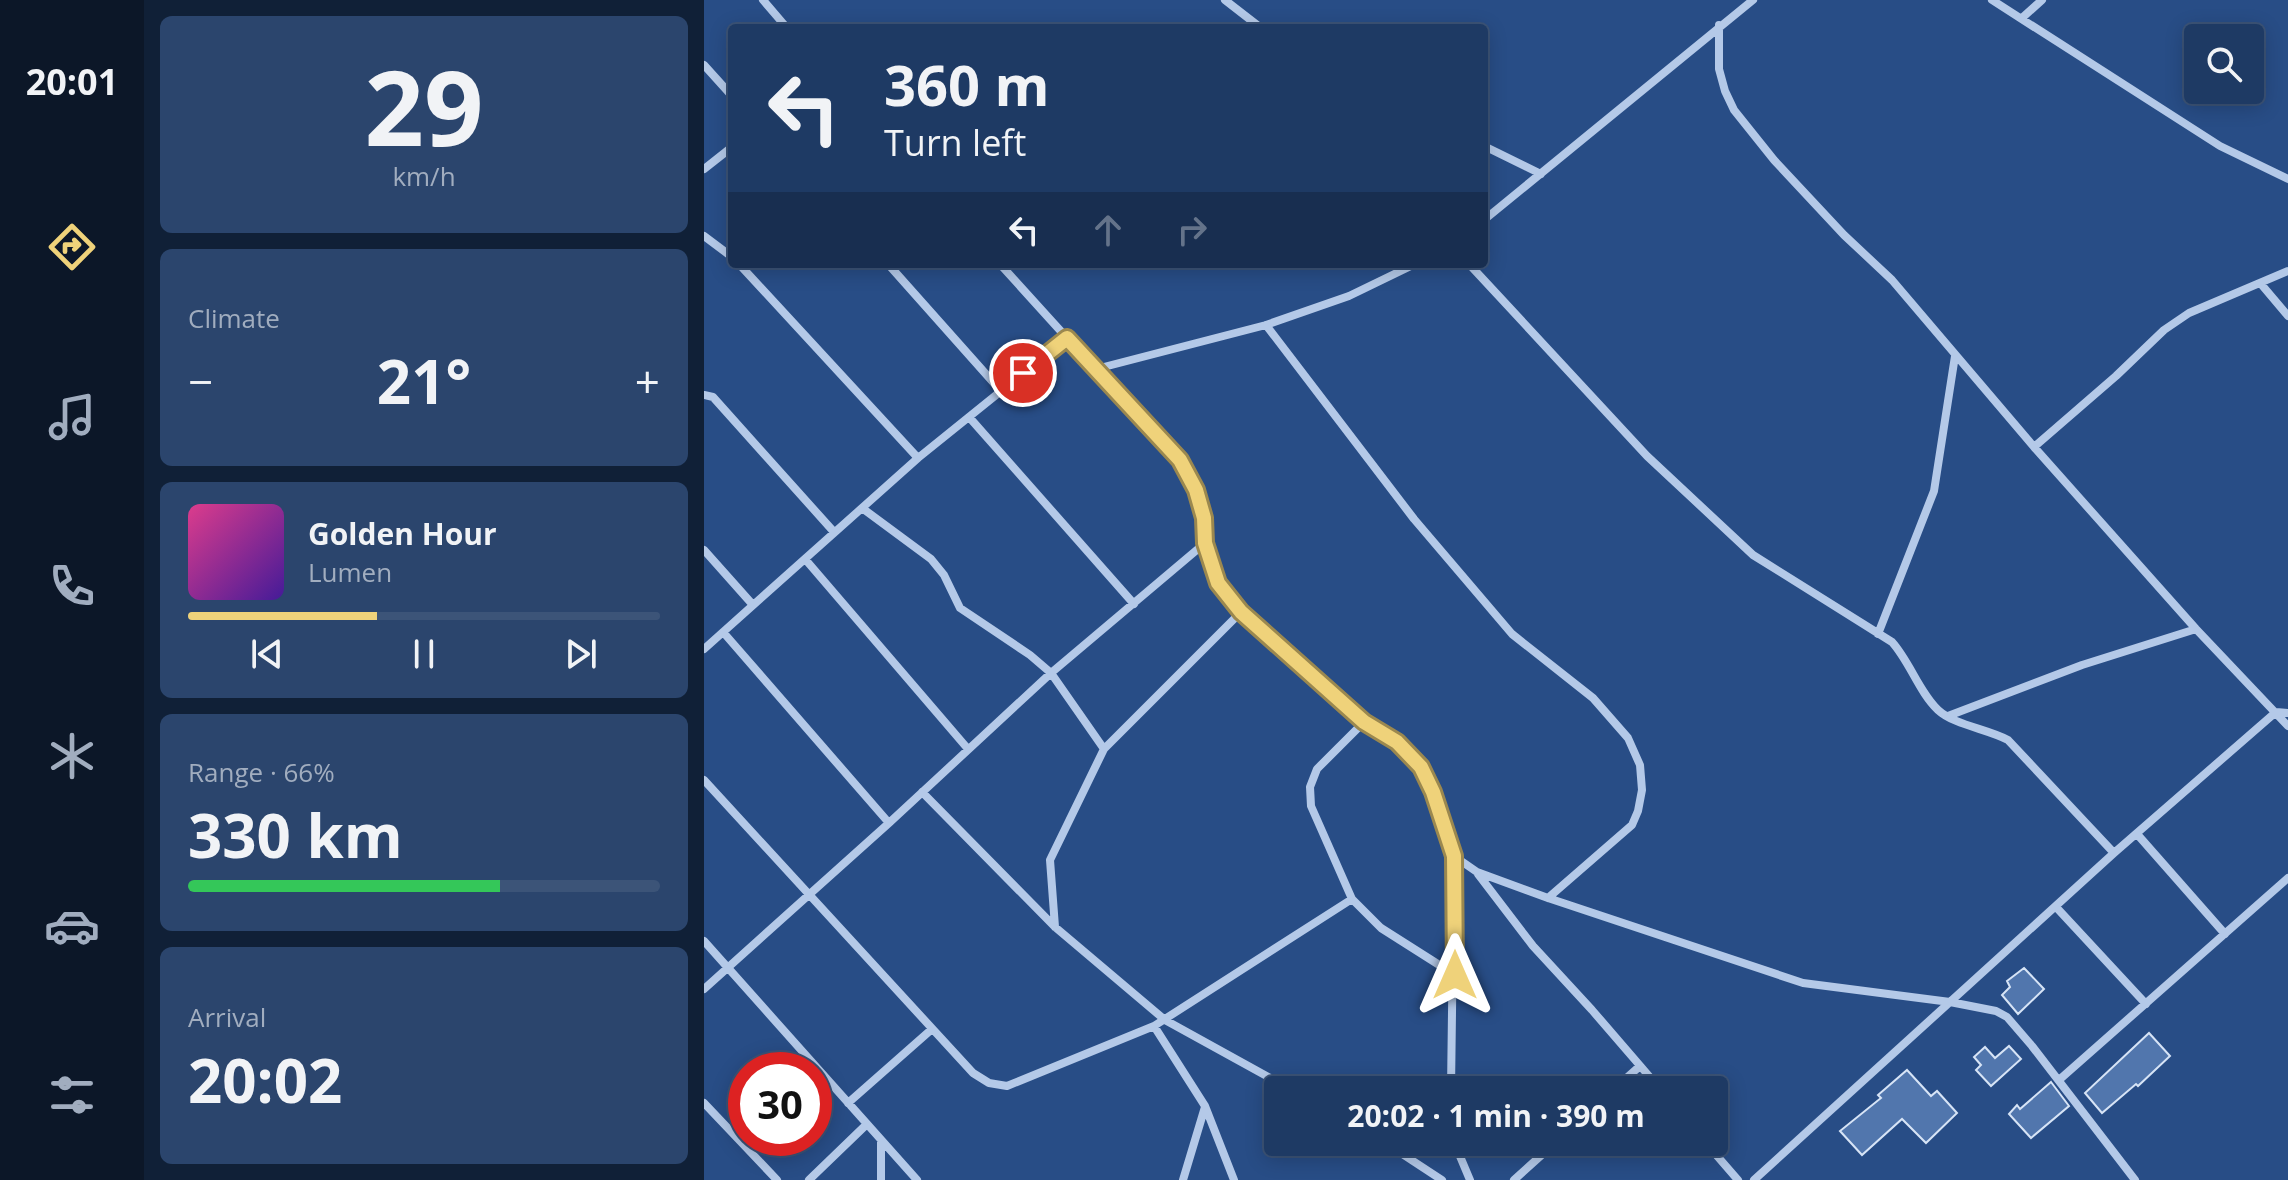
<!DOCTYPE html>
<meta charset="utf-8">
<style>
:root{--surface:#1e3a64;--page:#2b456d;--text:#f1f3f6;--muted:#a1adbf;--line:#3c5478;--accent:#efd27a}
body{margin:0;font-family:"Open Sans",sans-serif;background:var(--page);color:var(--text);height:100vh;display:flex;flex-direction:column;font-size:30px;white-space:nowrap}
*{box-sizing:border-box;margin:0}
p{font-size:26px;color:var(--muted)}
.icon{flex:none;width:44px;height:44px;fill:none;stroke:currentColor;stroke-width:2;stroke-linecap:round;stroke-linejoin:round}
.map{position:relative;flex:1;overflow:hidden}
.details{display:flex;flex-direction:column;gap:16px;padding:16px;background:#102037;width:560px}
.details>*{flex:none}
.hud{position:absolute;left:24px;top:24px;width:760px;height:244px;border-radius:8px;box-shadow:0 4px 20px #0003,0 0 0 2px var(--line);background:#1e3a64;color:var(--text);overflow:hidden}
.fabs{position:absolute;left:1480px;top:24px;display:grid;gap:16px}
.fabs a{display:grid;place-items:center;width:80px;height:80px;border-radius:8px;background:var(--surface);box-shadow:0 4px 20px #0003,0 0 0 2px var(--line);font-size:40px}
.speed{position:absolute;left:24px;top:1052px;display:flex;gap:16px;font-size:40px;font-weight:700;text-align:center}
.speed>*{display:grid;place-content:center;width:104px;height:104px;border-radius:50%;background:var(--surface);box-shadow:0 4px 20px #0003,0 0 0 2px var(--line);line-height:1}
.speed .limit{border:12px solid #d22;background:#fff;color:#111}
.pin{position:absolute;display:grid;place-items:center;width:68px;height:68px;color:#fff;margin:-34px;border:4px solid #fff;border-radius:50%;box-shadow:0 2px 8px #0007}
.me{position:absolute;width:88px;margin:-44px;rotate:0deg;stroke-linejoin:round;filter:drop-shadow(0 0 6px #0008)}
.turn{display:flex;align-items:center;gap:28px;height:168px;padding:0 24px;font-size:36px}
.turn .icon{width:104px;height:104px;stroke-width:2.5}
.turn b{display:block;font-size:56px;line-height:68px}
.lanes{display:flex;align-items:center;height:76px;padding:0 24px;background:#0003;justify-content:center;gap:40px;direction:ltr}
.lanes .off{opacity:.35}
.big{font-size:60px;font-weight:700;line-height:1.1}
.details .card{flex:1;display:flex;flex-direction:column;justify-content:center;gap:12px;min-width:0;padding:0 28px;border-radius:12px;background:var(--page)}
.details .dial{align-items:center;gap:0}
.dial b{font-size:104px;line-height:1}
.song{display:flex;align-items:center;gap:24px}
.cover{width:96px;height:96px;border-radius:12px;background:linear-gradient(135deg,hsl(330 70% 55%),hsl(260 70% 35%))}
.played{height:8px;border-radius:4px;background:linear-gradient(90deg,var(--accent) 40%,var(--line) 40%)}
.keys{display:flex;justify-content:space-around;direction:ltr}
.heat{display:flex;justify-content:space-between;align-items:center;font-size:44px;direction:ltr}
.charge{height:12px;border-radius:6px;background:linear-gradient(90deg,#34c759 66%,var(--line) 0)}
.trip{position:absolute;left:560px;top:1076px;width:464px;height:80px;border-radius:8px;background:var(--surface);box-shadow:0 4px 20px #0003,0 0 0 2px var(--line);font-weight:700;line-height:80px;text-align:center}
main{display:flex;flex:1;min-height:0}
.menu{display:flex;flex-direction:column;width:144px;justify-content:space-around;align-items:center;background:#0c1728;color:var(--muted)}
.menu .icon{width:56px;height:56px}
.menu .on{color:var(--accent)}
.menu b{font-size:36px;color:var(--text)}
.map>svg:first-child{display:block}
.building{fill:#5176ad;stroke:#d7e4f6;stroke-width:2}
.lines{fill:none;stroke-linecap:round;stroke-linejoin:round}
.minor{stroke:#b4c9e8;stroke-width:8}
.route-casing{stroke:#9b884f;stroke-width:20}
.route{stroke:#efd27a;stroke-width:14}
</style>
<main>
<nav class="menu">
<b>20:01</b>
<svg class="icon on" aria-label="directions" viewBox="0 0 24 24"><path d="M12 3l9 9-9 9-9-9zM9 14v-3h6M13 9l2 2-2 2"/></svg>
<svg class="icon" aria-label="music" viewBox="0 0 24 24"><path d="M9 18V5l10-2v13"/><circle cx="6" cy="18" r="3"/><circle cx="16" cy="16" r="3"/></svg>
<svg class="icon" aria-label="phone" viewBox="0 0 24 24"><path d="M5 4h4l2 5-3 2q2 4 5 5l2-3 5 2v4C11 20 4 13 5 4z"/></svg>
<svg class="icon" aria-label="climate" viewBox="0 0 24 24"><path d="M12 3v18M4 7l16 10M4 17L20 7"/></svg>
<svg class="icon" aria-label="car" viewBox="0 0 24 24"><path d="M5 17H2v-5l4-1 3-4h7l3 4 3 1v5h-3M9 17h6M6 11h13"/><circle cx="7" cy="17" r="2"/><circle cx="17" cy="17" r="2"/></svg>
<svg class="icon" aria-label="filters" viewBox="0 0 24 24"><path d="M4 7h16M4 17h16"/><circle cx="9" cy="7" r="2"/><circle cx="15" cy="17" r="2"/></svg>
</nav>
<section class="details">
<div class="card dial"><b>29</b><p>km/h</p></div>
<div class="card"><p>Climate</p>
<div class="heat"><a>−</a><b class="big">21°</b><a>+</a></div>
</div>
<div class="card">
<div class="song"><i class="cover"></i><div><b>Golden Hour</b><p>Lumen</p></div></div>
<div class="played"></div>
<div class="keys"><svg class="icon" aria-label="previous" viewBox="0 0 24 24"><path d="M18 5L8 12l10 7zM5 5v14"/></svg><svg class="icon" aria-label="pause" viewBox="0 0 24 24"><path d="M8 5v14M16 5v14"/></svg><svg class="icon" aria-label="next" viewBox="0 0 24 24"><path d="M6 5l10 7-10 7zM19 5v14"/></svg></div>
</div>
<div class="card"><p>Range · 66%</p><b class="big">330 km</b><div class="charge"></div></div>
<div class="card"><p>Arrival</p><b class="big">20:02</b></div>
</section>
<div class="map">
<svg width="1584" height="1180" viewBox="0 0 1584 1180">
<rect width="100%" height="100%" fill="#284d86"/>
<!-- building -->
<path class="building" d="M1320 968 1340 989 1314 1014 1298 995 1306 987 1303 981Z
M1445 1033 1466 1056 1434 1086 1432 1084 1398 1113 1381 1093Z
M1305 1046 1317 1059 1287 1086 1272 1070 1277 1065 1270 1057 1281 1047 1291 1058Z
M1203 1070 1227 1096 1233 1091 1253 1113 1222 1143 1198 1119 1158 1155 1136 1131 1177 1098 1174 1095Z
M1347 1082 1365 1106 1327 1138 1305 1114 1313 1105 1316 1109Z"/>
<g class="lines">
<!-- minor -->
<path class="minor" d="M59 0 83 28
M521 0 557 28
M1288 0 1516 146 1584 179
M1318 18 1338 0
M1015 25V69L1021 91 1030 110 1070 160 1140 235 1188 280 1330 447 1492 629 1584 726
M0 65 28 96
M780 146 837 174
M0 169 28 147
M780 220 1049 0
M0 236 28 257
M35 264 214 458
M184 264 297 391
M765 264 943 456 1049 555 1188 642C1206 662 1215 692 1234 710 1250 725 1284 729 1304 740L1410 853
M1557 284 1584 316
M562 325 710 519 808 634 889 698 924 738 936 765 938 790 934 811 928 825 844 898
M392 369 562 325 645 296 711 264
M0 395 9 397 130 532
M265 417 430 604
M1330 447 1412 376 1460 330 1485 313 1584 271
M158 508 227 559 240 575 256 608 326 655 347 673 400 749
M501 543 514 583 537 612 660 722 693 742 717 767 729 792 750 856 760 863 773 872 844 898 1099 983 1246 1002 1292 1011 1303 1017 1328 1046 1431 1180
M0 550 49 605
M101 559 264 749
M19 632 185 823
M1174 634 1230 491 1251 356
M0 649 214 458 363 338 296 264
M1244 716 1378 665 1492 629
M660 722 613 769 606 787 607 806 648 899 677 928 751 975
M0 780 269 1073 285 1083 303 1086 450 1026
M218 792 351 927 461 1020 588 1090
M1433 834 1521 934
M774 874 829 946 888 1010 957 1090
M1352 907 1442 1004
M351 927 346 860 400 749 537 612
M0 941 213 1180
M0 989 185 823 347 673 501 543C500 525 499 506 491 488 469 439 401 379 363 338
M1355 1080 1584 878
M747 1090 750 856
M909 1090 936 1066
M0 1103 73 1180
M144 1103 228 1029
M680 1142 738 1180
M750 1142 766 1180
M1001 1142 1034 1180
M105 1180 163 1124
M177 1180V1142
M479 1180 501 1107
M530 1180 501 1106 450 1026 648 899
M810 1180 852 1142
M1050 1180 1410 853 1572 712 1584 713"/>
</g>
<g class="lines">
<defs>
<path id="route" d="M319 373 363 338 476 460 492 490 500 518 501 543 514 583 537 612 660 722 693 742 717 767 729 792 750 856 751 975"/>
</defs>
<!-- route casing -->
<use href="#route" class="route-casing"/>
<!-- route -->
<use href="#route" class="route"/>
</g>
</svg>
<div class="fabs">
<a><svg class="icon" aria-label="search" viewBox="0 0 24 24"><circle cx="10" cy="10" r="6"/><path d="M15 15l6 6"/></svg></a>
</div>
<div class="speed"><div class="limit">30</div></div>
<div class="pin" style="left:319px;top:373px;background:#d93025"><svg class="icon" aria-label="arrive" viewBox="0 0 24 24"><path d="M6 21V4h12l-3 4 3 4H6"/></svg></div>
<svg class="me" style="left:751px;top:975px" viewBox="-20 -20 40 40"><path d="M0-17L14 15 0 8-14 15z" fill="#efd27a" stroke="#fff" stroke-width="4"/></svg>
<div class="trip">20:02 · 1 min · 390 m</div>
<div class="hud">
<div class="turn"><svg class="icon" aria-label="left" viewBox="0 0 24 24"><path d="M17 20v-9H6M10 6l-5 5 5 5"/></svg><div><b>360 m</b>Turn left</div></div>
<div class="lanes"><svg class="icon" aria-label="left" viewBox="0 0 24 24"><path d="M17 20v-9H6M10 6l-5 5 5 5"/></svg><svg class="icon off" aria-label="ahead" viewBox="0 0 24 24"><path d="M12 20V5M6 11l6-6 6 6"/></svg><svg class="icon off" aria-label="right" viewBox="0 0 24 24"><path d="M7 20v-9h11M14 6l5 5-5 5"/></svg></div>
</div>
</div>
</main>
